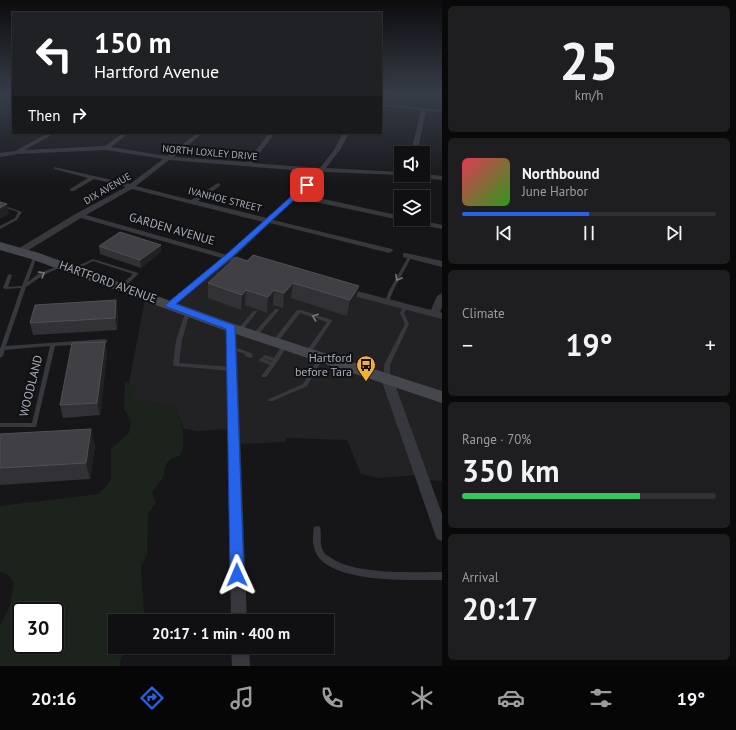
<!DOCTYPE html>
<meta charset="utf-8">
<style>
:root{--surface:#101012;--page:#1e1e20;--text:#f1f3f6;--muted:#9c9d9f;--line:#303032;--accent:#2563eb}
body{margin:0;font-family:"PT Sans",sans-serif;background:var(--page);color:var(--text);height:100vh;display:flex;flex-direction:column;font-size:15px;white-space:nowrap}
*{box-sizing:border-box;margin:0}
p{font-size:13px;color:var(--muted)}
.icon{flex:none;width:22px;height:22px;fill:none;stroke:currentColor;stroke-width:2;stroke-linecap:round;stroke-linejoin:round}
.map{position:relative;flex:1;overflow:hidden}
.side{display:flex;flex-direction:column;gap:6px;padding:6px;background:#09090a;width:294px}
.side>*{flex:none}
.hud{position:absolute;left:12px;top:12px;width:370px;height:122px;border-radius:0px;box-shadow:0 1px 3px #0004,0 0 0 1px var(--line);background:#202124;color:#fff;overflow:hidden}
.buttons{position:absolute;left:394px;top:146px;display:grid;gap:8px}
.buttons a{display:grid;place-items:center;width:36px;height:36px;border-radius:0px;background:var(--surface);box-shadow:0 1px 3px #0004,0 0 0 1px var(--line);font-size:20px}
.speed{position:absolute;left:12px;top:602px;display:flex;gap:8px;font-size:20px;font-weight:700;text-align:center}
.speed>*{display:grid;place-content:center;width:52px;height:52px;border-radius:50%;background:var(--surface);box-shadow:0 1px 3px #0004,0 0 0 1px var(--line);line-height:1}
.speed .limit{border:2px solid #111;border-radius:6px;background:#fff;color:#111}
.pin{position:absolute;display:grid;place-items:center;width:34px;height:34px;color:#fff;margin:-17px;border-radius:8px;box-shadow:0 2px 6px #0006}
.me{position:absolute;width:44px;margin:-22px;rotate:359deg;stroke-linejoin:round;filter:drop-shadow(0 0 3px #0008)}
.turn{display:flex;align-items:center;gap:14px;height:84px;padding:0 16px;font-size:18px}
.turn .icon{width:52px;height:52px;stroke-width:2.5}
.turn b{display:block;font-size:28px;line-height:34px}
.then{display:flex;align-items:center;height:38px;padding:0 16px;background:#0003;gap:8px;font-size:15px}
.big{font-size:30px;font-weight:800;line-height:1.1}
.side .card{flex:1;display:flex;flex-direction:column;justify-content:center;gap:6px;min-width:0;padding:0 14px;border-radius:6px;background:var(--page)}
.side .dial{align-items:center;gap:0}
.dial b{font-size:52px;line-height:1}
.song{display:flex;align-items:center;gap:12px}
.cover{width:48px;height:48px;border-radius:6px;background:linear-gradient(135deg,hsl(350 70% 55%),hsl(110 70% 35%))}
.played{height:4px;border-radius:2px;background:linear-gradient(90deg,var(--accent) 50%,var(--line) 50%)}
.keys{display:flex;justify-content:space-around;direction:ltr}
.heat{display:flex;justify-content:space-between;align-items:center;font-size:22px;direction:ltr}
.charge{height:6px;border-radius:3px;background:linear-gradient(90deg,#34c759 70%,var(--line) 0)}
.trip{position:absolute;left:108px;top:614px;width:226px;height:40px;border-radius:0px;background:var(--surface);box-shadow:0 1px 3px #0004,0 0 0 1px var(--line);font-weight:800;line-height:40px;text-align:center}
.menu{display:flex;height:64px;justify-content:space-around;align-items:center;background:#060607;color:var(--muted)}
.menu .icon{width:28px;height:28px}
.menu .current{color:var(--accent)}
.menu b{font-size:18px;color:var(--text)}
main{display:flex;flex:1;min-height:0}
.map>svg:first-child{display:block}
.built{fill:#222225}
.green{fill:#1c231d;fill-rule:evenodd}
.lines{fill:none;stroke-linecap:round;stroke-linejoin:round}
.lane{fill:#37383d;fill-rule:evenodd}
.street{fill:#37383d;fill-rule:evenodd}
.secondary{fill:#45474d;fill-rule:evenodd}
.wall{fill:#323236}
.shaded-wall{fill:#212124}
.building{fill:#3f3f44;stroke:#4f5156}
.oneway{stroke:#757881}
.route{fill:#2563eb;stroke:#184099}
.labels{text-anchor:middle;stroke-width:4;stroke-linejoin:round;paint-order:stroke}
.far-street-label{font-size:10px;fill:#a8adb8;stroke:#111113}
.street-label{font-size:12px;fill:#a8adb8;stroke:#111113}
.poi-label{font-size:12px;fill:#a8adb8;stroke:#111113;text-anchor:end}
</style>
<main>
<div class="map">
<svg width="442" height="666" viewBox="0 0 442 666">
<rect width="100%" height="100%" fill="#161618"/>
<!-- built -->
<path class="built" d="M224 259 366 296 391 299 442 315V481L424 480 416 475 379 478 361 474 347 440 286 438 285 442 235 444 230 429 199 431 184 429 176 407 134 399 129 383 145 299 167 305Z"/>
<!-- green -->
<path class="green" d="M0 94H13V111L0 116Z
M125 381 135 386 134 399 176 407C182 424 186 437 181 455L171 459 166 464 163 478 152 492 156 502 148 514 147 554 141 567 144 613 147 621H115V647H127L120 661V666H0V626L10 605 14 582 7 574 0 572V506L99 494 111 480V449L129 433 131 421 124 409ZM21 611H55V645H21Z"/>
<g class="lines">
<!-- lane -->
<path class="lane" d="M0 204 22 212 17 220 0 229V226L15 218 18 212 0 206Z
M34 255H35L37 256 28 282 38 274 60 265H62L63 266 42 276 26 287 6 346 105 339 108 341 105 343 55 346 36 427H0V423H32L50 346 5 350 3 356 0 358V349L21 288 5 289 3 288 8 275 10 274 12 275 8 287 22 286Z
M409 255H410L412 256 394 289 389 301V302H385V301L390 289Z
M93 259 138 273V274L124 288H122L120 287V286L133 274 93 261 75 270H73L71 269Z
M404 305H408V306L404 313 409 324 390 365V379L389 380H385L384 379V365L405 324 400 313Z
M275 309H279V310L257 336H253L252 335 253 334Z
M297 310H301L332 320V321L310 354 308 355 305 353 327 322 300 313 277 343H273L272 342Z
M186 311H190V312L182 340 179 363 232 367 234 368 235 369 234 370 232 371 174 366 173 365 176 340Z
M253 311H257V312L242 331H238V329Z
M285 343 288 345 275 365 266 377H262L261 376 270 365 260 361 259 360 260 359 262 358 272 362V361L263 358 262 357 265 355 274 358 283 344Z
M231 346 251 353 253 356 252 357 250 358 245 356V354L229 349 228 348Z
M321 355 324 357 307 386 273 401H269L268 400 269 399 303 384 319 356Z
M317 526 320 527C322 534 319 543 323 551 324 554 327 555 330 557 353 575 413 572 442 572V580C410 580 343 583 320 559 316 555 314 548 313 542 313 537 313 531 314 527Z"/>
<!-- street -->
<path class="street" d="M381 104 442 110V112L426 111 417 153H411L421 110 381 106Z
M48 133H55L25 150 105 146 123 133H129L111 147 167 156 197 133H203L174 157 247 162 269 133H275L252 163 320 168 334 150 343 133H349L340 150 326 168 401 172V175H403L324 172 301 194 401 216V219H415L442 225V229L297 198 273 220 392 249 393 251 389 253 270 223 234 257 250 261 251 263 250 265 247 266 229 261 173 307H167L165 305 167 303 222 258 81 218 22 254H16V250L77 213 126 187 94 179 74 191H70V189L88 178 54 169V167L130 184 163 159 106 150 17 154 0 157V153L15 151ZM169 160 317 172 267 218 198 201 220 186V184L218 183 191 200 136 186ZM132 189 263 222 227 255 86 215Z
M423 174 442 176V180L416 177 413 175Z
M403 253H406L442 261V267L403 257Z
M345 288 431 310 437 296 442 293V307L440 312 442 313V319L342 293 340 291Z
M231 324 236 327 247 621H231L226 327Z
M387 375 391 376 393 379 442 514V541L437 539 435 534 381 379 383 376Z
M231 647H249L250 666H232Z"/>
<!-- secondary -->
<path class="secondary" d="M0 242 39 253 231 323 442 391V403L221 329 31 259 0 250Z"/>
</g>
<!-- wall -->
<path class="wall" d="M161 245V252L141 268 100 254 99 246Z
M236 257 356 301 347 316 291 298 283 308 273 305 267 313 245 305 241 310 208 298V283Z
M118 311 117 330 33 335 30 323Z
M105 342 107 354 100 415 63 418 60 405Z
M0 434 95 445 90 479 0 485Z"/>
<!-- shaded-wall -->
<path class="shaded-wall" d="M7 204 9 214 0 219V208Z
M161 245V252L141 268 140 260Z
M293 283 291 298 283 308 284 293Z
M359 286 356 301 347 316 350 300Z
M246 290 245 305 241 310 242 295Z
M274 290 273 305 267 313 268 297Z
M116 300 118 311 117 330 115 318Z
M105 342 107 354 100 415 97 403Z
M91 429 95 445 90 479 86 463Z"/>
<!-- building -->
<path class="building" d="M0 202 7 204 0 208Z
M120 232 161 245 140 260 99 246Z
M253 255 359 286 350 300 293 283 284 293 274 290 268 297 246 290 242 295 208 283 236 257 247 261Z
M116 300 115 318 30 323 35 305Z
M105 342 97 403 60 405 72 343Z
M91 429 86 463 0 468V434Z"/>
<!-- one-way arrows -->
<defs><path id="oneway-chevron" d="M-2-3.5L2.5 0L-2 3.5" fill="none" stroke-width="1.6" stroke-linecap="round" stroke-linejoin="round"/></defs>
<g class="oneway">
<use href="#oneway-chevron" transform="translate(42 274) rotate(-31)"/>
<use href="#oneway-chevron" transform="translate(398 278) rotate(119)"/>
<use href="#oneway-chevron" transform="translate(315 317) rotate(-161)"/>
</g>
<!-- sky -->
<linearGradient id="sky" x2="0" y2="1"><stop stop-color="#0c0c0d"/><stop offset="0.5" stop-color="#363c48"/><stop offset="1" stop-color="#363c48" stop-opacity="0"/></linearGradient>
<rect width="442" height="187" fill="url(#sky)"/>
<!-- route -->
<path class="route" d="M305 184 310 185 233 256 176 304 234 325 235 327 244 575 242 580 237 582 232 580 230 575 226 329 167 307 165 305 228 253Z"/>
<!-- icons -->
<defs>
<symbol id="bus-pin" viewBox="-11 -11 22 30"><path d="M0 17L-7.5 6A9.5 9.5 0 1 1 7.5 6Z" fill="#f2b134" stroke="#111113"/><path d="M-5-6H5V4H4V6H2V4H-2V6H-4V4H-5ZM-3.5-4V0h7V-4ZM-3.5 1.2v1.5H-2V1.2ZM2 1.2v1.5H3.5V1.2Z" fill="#111"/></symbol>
</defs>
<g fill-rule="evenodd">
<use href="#bus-pin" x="355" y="354" width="22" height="30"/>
</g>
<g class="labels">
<!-- far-street labels -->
<g class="far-street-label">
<text transform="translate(210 152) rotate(5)" y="4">NORTH LOXLEY DRIVE</text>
<text transform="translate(107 188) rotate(-30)" y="4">DIX AVENUE</text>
<text transform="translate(225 199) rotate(14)" y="4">IVANHOE STREET</text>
</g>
<!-- street labels -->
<g class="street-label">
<text transform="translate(172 229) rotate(16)" y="4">GARDEN AVENUE</text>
<text transform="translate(108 282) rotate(20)" y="4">HARTFORD AVENUE</text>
<text transform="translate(31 386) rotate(-76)" y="4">WOODLAND</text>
</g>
<!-- poi labels -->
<g class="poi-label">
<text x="352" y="362">Hartford<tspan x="352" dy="14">before Tara</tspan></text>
</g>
</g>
</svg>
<div class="buttons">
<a><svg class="icon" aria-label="sound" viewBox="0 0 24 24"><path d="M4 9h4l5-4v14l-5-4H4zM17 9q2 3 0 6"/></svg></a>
<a><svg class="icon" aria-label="layers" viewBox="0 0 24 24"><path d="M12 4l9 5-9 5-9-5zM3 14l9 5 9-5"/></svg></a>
</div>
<div class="speed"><div class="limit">30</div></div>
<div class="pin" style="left:307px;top:185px;background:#d93025"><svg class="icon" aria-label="arrive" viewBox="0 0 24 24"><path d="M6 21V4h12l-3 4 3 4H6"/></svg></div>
<svg class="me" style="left:237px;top:575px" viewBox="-20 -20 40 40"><path d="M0-17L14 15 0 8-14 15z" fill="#2563eb" stroke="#fff" stroke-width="4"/></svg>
<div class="trip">20:17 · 1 min · 400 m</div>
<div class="hud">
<div class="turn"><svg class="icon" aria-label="left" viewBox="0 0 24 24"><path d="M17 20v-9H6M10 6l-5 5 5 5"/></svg><div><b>150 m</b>Hartford Avenue</div></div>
<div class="then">Then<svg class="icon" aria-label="right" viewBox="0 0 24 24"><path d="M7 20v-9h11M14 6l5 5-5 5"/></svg></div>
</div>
</div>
<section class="side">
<div class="card dial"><b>25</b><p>km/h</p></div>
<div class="card">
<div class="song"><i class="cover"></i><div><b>Northbound</b><p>June Harbor</p></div></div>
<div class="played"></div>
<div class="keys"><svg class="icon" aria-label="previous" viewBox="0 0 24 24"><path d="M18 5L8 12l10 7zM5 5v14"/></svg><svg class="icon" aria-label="pause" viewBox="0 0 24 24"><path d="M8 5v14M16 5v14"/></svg><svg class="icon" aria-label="next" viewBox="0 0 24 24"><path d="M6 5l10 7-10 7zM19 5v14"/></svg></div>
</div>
<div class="card"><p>Climate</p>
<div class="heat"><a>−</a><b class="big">19°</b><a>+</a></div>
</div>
<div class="card"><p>Range · 70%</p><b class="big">350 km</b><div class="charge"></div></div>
<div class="card"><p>Arrival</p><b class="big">20:17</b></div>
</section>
</main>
<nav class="menu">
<b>20:16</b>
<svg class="icon current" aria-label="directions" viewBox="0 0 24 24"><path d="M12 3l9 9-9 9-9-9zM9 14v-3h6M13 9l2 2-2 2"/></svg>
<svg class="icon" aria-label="music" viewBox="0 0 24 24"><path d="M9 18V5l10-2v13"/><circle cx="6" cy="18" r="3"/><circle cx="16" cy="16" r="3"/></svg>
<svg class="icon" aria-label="phone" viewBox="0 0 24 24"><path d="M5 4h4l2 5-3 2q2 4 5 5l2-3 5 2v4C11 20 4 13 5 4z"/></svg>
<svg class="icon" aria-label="climate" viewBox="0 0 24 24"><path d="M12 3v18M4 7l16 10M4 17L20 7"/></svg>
<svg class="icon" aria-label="car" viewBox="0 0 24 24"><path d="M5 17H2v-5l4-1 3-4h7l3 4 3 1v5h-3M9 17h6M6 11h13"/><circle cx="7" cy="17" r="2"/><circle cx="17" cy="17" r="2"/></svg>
<svg class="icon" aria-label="filters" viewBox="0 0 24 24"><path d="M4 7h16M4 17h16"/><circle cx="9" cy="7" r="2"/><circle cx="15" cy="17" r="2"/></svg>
<b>19°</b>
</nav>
